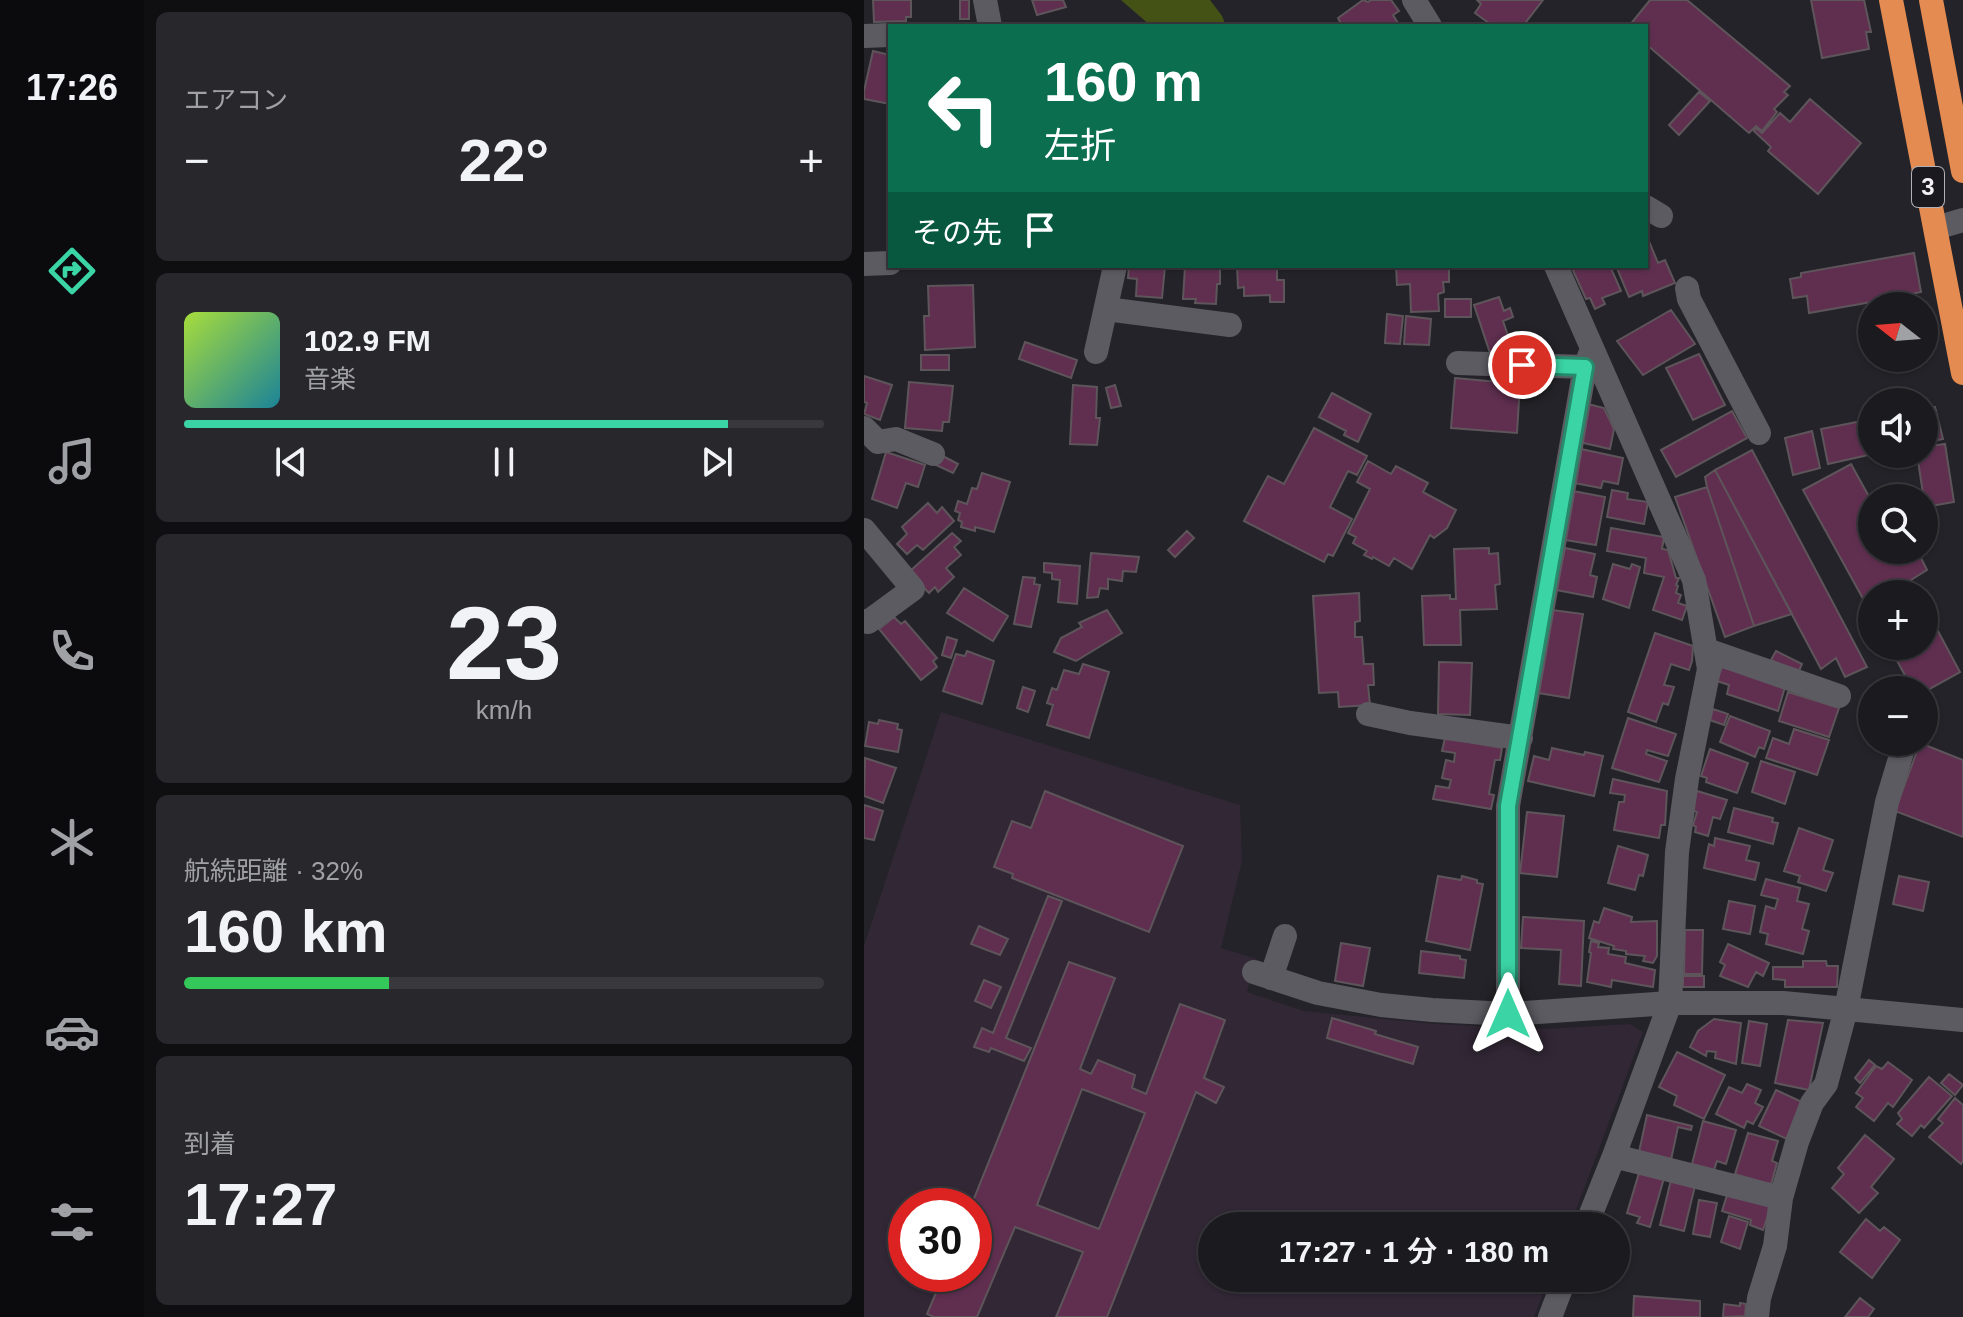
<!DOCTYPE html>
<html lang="ja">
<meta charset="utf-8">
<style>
:root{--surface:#1b1a1f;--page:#28272c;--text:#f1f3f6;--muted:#a0a1a4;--line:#39383d;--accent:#3bd4a4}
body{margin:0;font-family:Helvetica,"Noto Sans JP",sans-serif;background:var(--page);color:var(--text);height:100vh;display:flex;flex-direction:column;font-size:30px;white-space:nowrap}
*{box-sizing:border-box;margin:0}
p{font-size:26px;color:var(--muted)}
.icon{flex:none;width:44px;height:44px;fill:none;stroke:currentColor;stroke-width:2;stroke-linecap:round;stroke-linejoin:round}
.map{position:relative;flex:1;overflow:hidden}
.side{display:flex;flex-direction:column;gap:12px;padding:12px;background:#0f0e11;width:720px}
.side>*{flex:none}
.guide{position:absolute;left:24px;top:24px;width:760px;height:244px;border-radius:0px;box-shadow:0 2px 6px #0004,0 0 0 2px var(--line);background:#0b6e4f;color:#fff;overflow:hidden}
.needle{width:52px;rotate:287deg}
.controls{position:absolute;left:994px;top:292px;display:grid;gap:16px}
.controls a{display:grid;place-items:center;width:80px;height:80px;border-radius:50%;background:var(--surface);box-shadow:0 2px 6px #0004,0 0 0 2px var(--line);font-size:40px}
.speed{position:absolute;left:24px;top:1188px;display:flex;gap:16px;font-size:40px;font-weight:700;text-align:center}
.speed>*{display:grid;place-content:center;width:104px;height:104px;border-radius:50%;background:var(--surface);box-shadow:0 2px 6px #0004,0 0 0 2px var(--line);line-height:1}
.speed .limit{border:12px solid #d22;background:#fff;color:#111}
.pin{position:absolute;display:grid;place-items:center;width:68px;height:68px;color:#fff;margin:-34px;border:4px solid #fff;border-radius:50%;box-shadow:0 2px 8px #0007}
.me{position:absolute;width:88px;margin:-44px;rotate:0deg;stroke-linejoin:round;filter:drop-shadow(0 0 6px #0008)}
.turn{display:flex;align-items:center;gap:28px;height:168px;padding:0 24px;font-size:36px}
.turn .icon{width:104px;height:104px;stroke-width:2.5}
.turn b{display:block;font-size:56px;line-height:68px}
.then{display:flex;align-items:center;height:76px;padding:0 24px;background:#0003;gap:16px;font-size:30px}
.big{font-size:60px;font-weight:600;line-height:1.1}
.side .widget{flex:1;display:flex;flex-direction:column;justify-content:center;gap:12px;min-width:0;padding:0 28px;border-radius:12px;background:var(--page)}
.side .dial{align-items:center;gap:0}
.dial b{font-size:104px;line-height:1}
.song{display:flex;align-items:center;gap:24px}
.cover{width:96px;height:96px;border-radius:12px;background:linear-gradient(135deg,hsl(80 70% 55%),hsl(190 70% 35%))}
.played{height:8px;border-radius:4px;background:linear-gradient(90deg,var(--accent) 85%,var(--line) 85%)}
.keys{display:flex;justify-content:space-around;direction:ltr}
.heat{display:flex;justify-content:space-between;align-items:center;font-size:44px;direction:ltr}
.charge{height:12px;border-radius:6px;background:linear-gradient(90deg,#34c759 32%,var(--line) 0)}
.trip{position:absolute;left:334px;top:1212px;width:432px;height:80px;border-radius:40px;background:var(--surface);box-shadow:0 2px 6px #0004,0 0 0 2px var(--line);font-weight:600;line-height:80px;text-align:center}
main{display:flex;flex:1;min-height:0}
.menu{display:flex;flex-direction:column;width:144px;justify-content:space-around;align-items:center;background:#0b0a0c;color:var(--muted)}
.menu .icon{width:56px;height:56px}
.menu .active{color:var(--accent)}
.menu b{font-size:36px;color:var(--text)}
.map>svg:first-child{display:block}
.education{fill:#312735;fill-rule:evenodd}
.forest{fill:#455216}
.building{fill:#602f50;stroke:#5d555a;stroke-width:2;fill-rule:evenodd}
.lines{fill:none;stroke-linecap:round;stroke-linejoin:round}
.minor{stroke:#5c5b62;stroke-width:24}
.highway{stroke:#e48b52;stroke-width:24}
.route-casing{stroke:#268a6b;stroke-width:20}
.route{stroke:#3bd4a4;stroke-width:14}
.labels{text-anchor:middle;stroke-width:8;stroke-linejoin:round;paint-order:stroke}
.shield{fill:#1b1920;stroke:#b2b0b5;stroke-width:2}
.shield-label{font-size:24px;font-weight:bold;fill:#f2f0f5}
</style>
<main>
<nav class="menu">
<b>17:26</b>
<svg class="icon active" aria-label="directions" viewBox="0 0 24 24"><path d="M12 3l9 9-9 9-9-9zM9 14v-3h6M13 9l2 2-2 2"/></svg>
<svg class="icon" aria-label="music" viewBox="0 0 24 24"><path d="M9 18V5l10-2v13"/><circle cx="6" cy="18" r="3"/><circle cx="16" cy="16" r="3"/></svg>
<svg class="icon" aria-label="phone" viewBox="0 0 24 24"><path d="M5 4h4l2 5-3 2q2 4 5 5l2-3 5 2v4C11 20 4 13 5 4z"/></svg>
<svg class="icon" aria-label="climate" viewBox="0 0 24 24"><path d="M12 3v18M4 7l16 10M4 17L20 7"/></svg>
<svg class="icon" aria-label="car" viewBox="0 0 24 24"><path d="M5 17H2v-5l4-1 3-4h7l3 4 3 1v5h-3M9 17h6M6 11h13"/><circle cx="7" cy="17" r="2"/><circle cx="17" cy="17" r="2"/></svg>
<svg class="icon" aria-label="filters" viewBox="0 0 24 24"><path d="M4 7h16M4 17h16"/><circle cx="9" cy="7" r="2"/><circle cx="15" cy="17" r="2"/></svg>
</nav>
<section class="side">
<div class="widget"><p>エアコン</p>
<div class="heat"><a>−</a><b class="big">22°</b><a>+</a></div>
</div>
<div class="widget">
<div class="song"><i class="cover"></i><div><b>102.9 FM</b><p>音楽</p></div></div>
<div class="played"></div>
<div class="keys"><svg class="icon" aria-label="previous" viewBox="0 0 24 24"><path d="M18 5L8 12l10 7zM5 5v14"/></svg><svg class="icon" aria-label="pause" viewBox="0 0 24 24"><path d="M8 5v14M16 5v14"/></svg><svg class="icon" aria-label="next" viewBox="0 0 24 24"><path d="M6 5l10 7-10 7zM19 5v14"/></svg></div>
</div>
<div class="widget dial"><b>23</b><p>km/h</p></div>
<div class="widget"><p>航続距離 · 32%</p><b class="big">160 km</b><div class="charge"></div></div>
<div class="widget"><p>到着</p><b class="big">17:27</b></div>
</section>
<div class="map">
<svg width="1099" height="1317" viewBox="0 0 1099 1317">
<rect width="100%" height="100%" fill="#242329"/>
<!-- education -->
<path class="education" d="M77 712 376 805 378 861 357 948 393 959 383 992 440 1011 572 1024 681 1029 766 1024 779 1032 706 1226H348V1278H685L670 1317H0V946ZM42 1206H110V1274H42Z"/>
<!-- forest -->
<path class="forest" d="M257 0H346L358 16 362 26H287Z"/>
<!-- building -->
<path class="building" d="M9 0H47V17H42V21L10 22Z
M96 0H105V19H96Z
M168 0H199L202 7 173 15Z
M499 0 504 2 507 0H527L535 11 529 15 534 23 531 26H478L474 18Z
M613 0H679L659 26H629L611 13 617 4Z
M786 0H823L926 86 920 92 924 95 910 109 913 112 898 131 892 126 885 133 782 44V26H765Z
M947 0H1000L1007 32H1002L1005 49 958 58Z
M9 51 26 55V104L0 99V91Z
M835 92 846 101 815 135 805 125Z
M946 99 997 143 954 194 904 151 907 147 890 131 892 128 898 133 916 113 926 122Z
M782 234 794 263 801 260 811 283 779 296 778 291 765 297 752 266H782Z
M1050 253 1057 292 1047 294 1049 306H1020L1019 300 945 313 943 296 929 298 926 279 937 277V273Z
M265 266H301L298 298 272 296 273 279 264 278Z
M321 266H356V284H353L352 304 331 303 332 299H319Z
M373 266H413V280H420V302H406V295L380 296V287L374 288Z
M532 266H585V282H579L580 292 574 294 575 311 547 312 546 284 533 285Z
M707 266H746L757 291 738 298 741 304 731 309 726 298 722 299Z
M109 285 111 347 61 350 60 316H65L64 286Z
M635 297 640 311 646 308 649 317 639 321 648 347 626 353 610 305Z
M581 299H607V317H581Z
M807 310 831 344 779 375 753 341Z
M523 314 539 316 536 344 521 343Z
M542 316 567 319 565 345 540 344Z
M161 342 213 360 207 378 155 359Z
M835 354 861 405 829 420 802 368Z
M57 355H85V370H57Z
M0 376 28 385 16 420 0 414 3 403 0 402Z
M591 378 656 384 653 433 587 428Z
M45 382 89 386 85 422H79L78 431 41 428Z
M209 385 233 387 232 418H236L233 445 206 444Z
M251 385 257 406 247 408 242 388Z
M468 393 507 414 494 442 480 435 482 431 455 417Z
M724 404 740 408 750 429 746 449 715 442Z
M1071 407 1079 439 1060 443V409Z
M868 411 883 438 812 477 797 450Z
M1008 419 1009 454 964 464 957 429Z
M450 428 503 456 493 475 484 471 466 507 488 519 469 556 464 554 460 562 380 521 404 476 420 484Z
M948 431 956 468 929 475 921 438Z
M1081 444 1090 502 1061 507 1053 454H1060V447Z
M717 449 759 458 754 484 739 481 737 488 710 483Z
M888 450 1003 667 981 677 972 658 957 669 851 470Z
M22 452 61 465 54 487 42 483 33 508 8 499Z
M75 454 94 464 89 473 70 464Z
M504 461 527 474 532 466 564 483 559 492 592 510 583 528 570 538 566 535 548 569 530 558 525 566 509 557 508 559 500 555 503 551 489 543 492 537 484 533 506 489 493 482Z
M987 464 1008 502V550H1034L1035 553 1040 550H1053L1063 570 1047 580 1054 594H1008V615L939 490Z
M851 470 928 614 890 626 843 487 841 477Z
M118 473 146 482 130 532 111 527V531L97 527 98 522 94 520 96 513 91 511 94 501 103 504 108 488 113 489Z
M843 487 890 626 861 637 811 497Z
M748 490 764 493 763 499 784 502 780 524 743 517Z
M709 491 741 497 732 545 701 540Z
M64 503 73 513 78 507 90 521 59 550 53 545 43 554 33 544 43 534 38 527Z
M747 528 800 537 798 549 804 550 812 578H815L812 585 814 586 812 593 817 595 814 603 823 606 818 620 789 610 800 577 780 573 782 558 743 551Z
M323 531 330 538 311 557 304 550Z
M88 533 97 541 90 547 97 555 82 568 90 577 74 592 71 587 65 593 45 572Z
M625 548V554L634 553 636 584 631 585 633 609 596 610 597 645H560L558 596 586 595V599H592L590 549Z
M701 548 731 554 726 575 733 577 729 597 692 590Z
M227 553 275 557 272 572 259 571 258 581 244 579V589L236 588 234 597 223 598Z
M180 563 216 566 213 604 194 602 196 580 188 579V573L180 572Z
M749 564 766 569 768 564 776 567 765 608 739 599Z
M159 577 171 578 170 584 176 585 167 627 150 624Z
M100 588 144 616 129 641 83 613Z
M495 593 496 621 491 622V637H498L500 664H509L510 685H504L506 705 475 707 474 692 455 693 449 596Z
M1060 605 1096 672 1060 692V690H1049L1025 646H1060Z
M243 610 258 633 212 661 190 652 197 638 218 627 215 623Z
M688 610 719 614 705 698 674 693Z
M30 617 37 624 41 621 73 658 69 661 73 667 57 680 15 629Z
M791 633 829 646 828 661 825 670 807 664 800 685 810 687 804 705 799 703 792 722 764 712Z
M83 637 93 640 87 658 78 655Z
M103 651 130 661 118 704 79 691 92 654 101 656Z
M912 651 938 664 934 673 907 660Z
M575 662 608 663 606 715 574 714Z
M219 664 245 672 225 738 183 725 189 705 183 703 188 688 193 690 200 670 215 674Z
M858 667 921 687 914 711 863 694 865 685 853 681Z
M159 687 171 691 164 712 153 708Z
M924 692 975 708 965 737 915 721Z
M849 709 864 714 860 725 846 720Z
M866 716 906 731 900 749 895 747 891 757 856 742Z
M764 718 812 734 804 756 783 750 782 754 803 761 795 782 748 768Z
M15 720 34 724 33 729 38 730 34 752 1 746 5 722 14 724Z
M930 729 965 740 953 775 902 758 909 738 925 744Z
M581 738 638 748 636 760H631L625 794 630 795 627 809 569 799 572 786 585 788 587 780 578 778 582 760 590 762 591 753 578 751Z
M1056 743 1099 760V837L1031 811Z
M688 748 720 755 721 752 739 756 730 796 664 781 670 756 685 760Z
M846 749 884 763 873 793 842 782 843 778 837 776Z
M1 758 32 768 19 803 0 796Z
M897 761 931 772 921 804 888 792Z
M749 779 803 791 801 825H797L795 838 750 830 755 802H760L761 795 746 793Z
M181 791 319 846 285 932 148 878 149 874 130 867 148 821 167 828Z
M833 791 863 800 856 819 849 817 844 836 831 832 832 827 829 825 833 812 828 810Z
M0 805 19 811 10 840 0 838Z
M870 808 909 818 908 822 914 823 909 844 864 832Z
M663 812 700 816 693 877 656 873Z
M935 828 969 840 959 870 969 873 962 891 934 882 936 876 920 871Z
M851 838 886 846 882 860 895 863 891 880 840 868 845 844 850 846Z
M754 846 784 855 779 876 775 875 771 890 744 883Z
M574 876 597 880 598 876 613 880V883L619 884 606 950 562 941Z
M1035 876 1065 882 1059 911 1029 904Z
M902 879 936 888 933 901 945 904 938 929 945 931 939 954 902 944 904 934 896 932 902 906 911 909 914 899 897 895Z
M184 896 198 901 142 1038 167 1048 160 1061 127 1048 125 1052 110 1047 118 1028 129 1033Z
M865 901 891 906 886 934 859 929Z
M740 908 768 917 767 922 793 921V956L789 963 779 961 781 956 762 954V951L749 949 750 946 725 938 730 921 735 923Z
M659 917 720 921 717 986 695 984 697 950 657 948Z
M115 926 144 939 136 955 107 944Z
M821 930H839L838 974H820Z
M727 941 735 943 734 947 745 948 744 954 762 957 761 963 791 970 789 987 748 980 747 987 723 982 727 953 725 952Z
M477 943 506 948 499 986 471 981Z
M864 944 905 963 899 976 892 972 884 987 856 976 861 965 856 962Z
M557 951 596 956V959L602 960 600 978 555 973Z
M939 961H962L963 966H974L973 987H921V980L909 979V967H939Z
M205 962 251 978 216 1069 227 1074 234 1060 271 1075 268 1088 282 1094 316 1004 361 1020 340 1078 360 1087 352 1103 332 1092 243 1317H192L219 1252 151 1227 113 1317H70L63 1314 80 1274H110V1206H107ZM218 1089 281 1113 235 1229 173 1205Z
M819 976H840V987H819Z
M120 980 137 987 127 1008 111 1001Z
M468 1018 512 1031 511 1034 554 1047 549 1064 463 1038Z
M850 1019 877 1023 872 1064 851 1058 852 1052 843 1051 842 1056 826 1047 834 1031Z
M924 1020 959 1023 945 1090 911 1083Z
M885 1021 903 1024 896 1066 878 1063Z
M813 1052 861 1075 840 1119 810 1105 813 1096 795 1087Z
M1005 1060 1011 1065 996 1083 991 1078Z
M1024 1062 1048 1080 1029 1107 1024 1103 1010 1121 992 1107 999 1098 992 1093 1012 1066 1018 1069Z
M1085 1074 1099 1085 1091 1095 1077 1083Z
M1065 1077 1088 1096 1060 1128 1057 1125 1048 1136 1033 1124 1038 1119 1034 1113Z
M883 1084 897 1090 891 1103 899 1107 889 1124 883 1121 880 1128 852 1114 865 1087 878 1093Z
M912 1090 940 1103 923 1139 895 1126Z
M1091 1098 1099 1105V1161L1097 1164 1065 1137 1079 1123 1074 1119Z
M783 1115 828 1126 827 1130 814 1127 807 1160 775 1152Z
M839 1121 872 1130 862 1164 853 1161 850 1170 828 1164Z
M884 1133 914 1141 908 1161 913 1163 907 1185 871 1174Z
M1001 1135 1030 1159 1007 1187 1014 1193 995 1213 968 1188 980 1174 974 1168Z
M775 1173 800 1178 786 1227 773 1223 776 1217 763 1213Z
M807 1180 831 1186 820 1231 796 1225Z
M864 1192 908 1204 899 1230 886 1225 887 1220 858 1211Z
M835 1200 853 1203 846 1237 829 1234Z
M865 1216 884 1222 876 1249 857 1242Z
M1002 1219 1016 1231 1020 1227 1036 1240 1008 1278 976 1252Z
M770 1296 836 1301V1317H769Z
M996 1298 1010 1309 1004 1317H981Z
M876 1303 882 1304 881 1316 859 1317 860 1304 876 1306Z"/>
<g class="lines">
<!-- minor -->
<path class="minor" d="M121 0 126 26
M550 0 566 26
M0 36 26 35
M782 207 797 216
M1072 228 1099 220
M0 264 26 263
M692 266 830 580 845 669 823 779 813 852 806 1003 750 1156 722 1226
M823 288 825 299 895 433
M242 309 366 325
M232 352 251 266
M594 363 721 367
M0 428 14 442 32 439 69 454
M0 530 49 589 4 622 0 621
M843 650 975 696
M504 714 546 723 657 738
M390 972 454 993 517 1005 568 1010 644 1014 806 1003H919L1099 1020
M407 978 421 936
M644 1014V806L721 367 728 349
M750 1156 917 1198
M686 1317 701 1278
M893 1317 895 1298 911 1246 917 1198 933 1142 948 1103 962 1084 982 1009 1023 802 1041 742"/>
<!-- highway -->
<path class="highway" d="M1027 0 1099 373
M1067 0 1099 171"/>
</g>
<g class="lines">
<defs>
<path id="route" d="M644 1014V806L721 367 658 365"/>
</defs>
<!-- route casing -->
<use href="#route" class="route-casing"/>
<!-- route -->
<use href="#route" class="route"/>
</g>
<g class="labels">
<!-- shield labels -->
<rect class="shield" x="1048" y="167" width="32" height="40" rx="6"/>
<g class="shield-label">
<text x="1064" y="195">3</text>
</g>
</g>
</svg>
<div class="controls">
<a><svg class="needle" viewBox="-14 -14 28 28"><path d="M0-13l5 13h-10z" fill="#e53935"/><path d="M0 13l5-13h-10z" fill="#a0a1a4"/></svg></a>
<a><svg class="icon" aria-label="sound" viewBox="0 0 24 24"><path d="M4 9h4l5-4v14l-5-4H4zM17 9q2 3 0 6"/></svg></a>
<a><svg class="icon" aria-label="search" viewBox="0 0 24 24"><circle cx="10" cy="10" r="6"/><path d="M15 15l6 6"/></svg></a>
<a>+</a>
<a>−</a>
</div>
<div class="speed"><div class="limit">30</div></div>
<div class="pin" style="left:658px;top:365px;background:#d93025"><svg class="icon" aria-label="arrive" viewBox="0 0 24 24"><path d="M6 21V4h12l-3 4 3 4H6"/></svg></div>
<svg class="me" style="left:644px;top:1014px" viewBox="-20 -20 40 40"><path d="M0-17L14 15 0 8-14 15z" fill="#3bd4a4" stroke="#fff" stroke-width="4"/></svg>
<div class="trip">17:27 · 1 分 · 180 m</div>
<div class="guide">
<div class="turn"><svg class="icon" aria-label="left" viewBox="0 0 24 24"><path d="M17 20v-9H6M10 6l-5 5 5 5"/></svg><div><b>160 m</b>左折</div></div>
<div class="then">その先<svg class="icon" aria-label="arrive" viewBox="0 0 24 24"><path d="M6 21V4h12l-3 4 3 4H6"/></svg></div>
</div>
</div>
</main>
